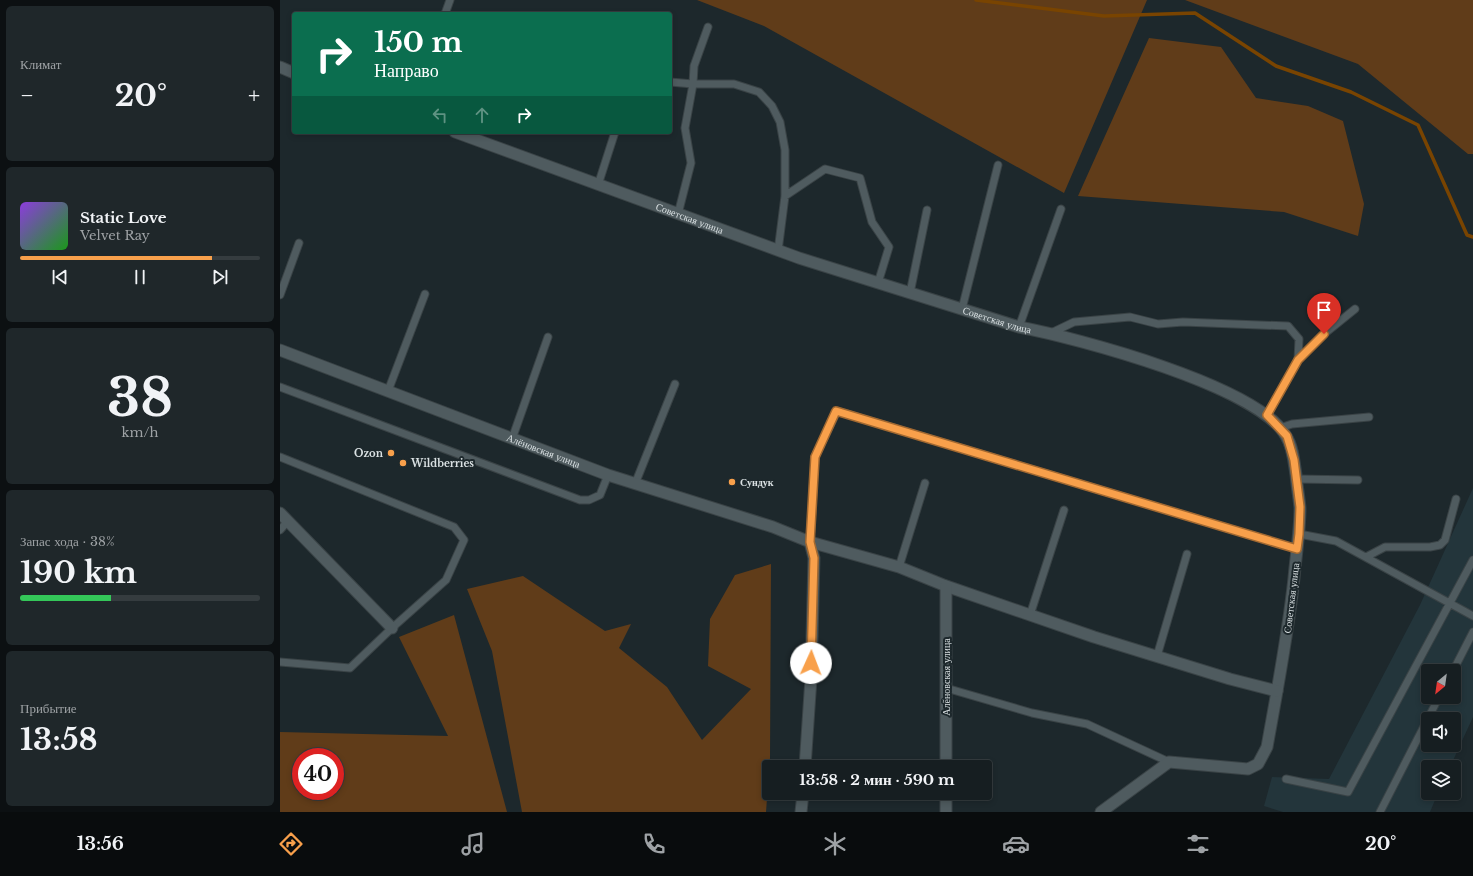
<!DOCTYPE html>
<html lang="ru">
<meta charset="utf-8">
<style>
:root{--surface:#161e21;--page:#1f272a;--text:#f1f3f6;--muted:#9ea2a5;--line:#353c3f;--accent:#f8a04b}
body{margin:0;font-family:"Libre Baskerville",serif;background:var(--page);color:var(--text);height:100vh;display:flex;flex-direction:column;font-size:15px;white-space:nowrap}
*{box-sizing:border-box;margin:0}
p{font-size:13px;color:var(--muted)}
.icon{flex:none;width:22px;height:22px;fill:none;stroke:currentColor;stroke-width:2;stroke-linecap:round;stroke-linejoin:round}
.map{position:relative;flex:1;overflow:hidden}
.drawer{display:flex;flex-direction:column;gap:6px;padding:6px;background:#0c1012;width:280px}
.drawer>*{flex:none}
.top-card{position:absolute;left:12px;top:12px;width:380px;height:122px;border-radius:4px;box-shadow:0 2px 6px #0003,0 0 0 1px var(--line);background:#0b6e4f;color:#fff;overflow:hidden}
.needle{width:26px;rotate:209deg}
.tools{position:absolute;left:1141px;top:664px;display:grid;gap:8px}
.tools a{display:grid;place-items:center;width:40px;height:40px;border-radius:4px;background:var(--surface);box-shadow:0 2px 6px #0003,0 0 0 1px var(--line);font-size:20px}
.speed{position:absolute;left:12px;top:748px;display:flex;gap:8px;font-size:20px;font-weight:700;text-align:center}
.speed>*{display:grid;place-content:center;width:52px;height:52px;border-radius:50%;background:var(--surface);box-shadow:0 2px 6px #0003,0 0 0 1px var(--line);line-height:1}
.speed .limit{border:6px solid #d22;background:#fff;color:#111}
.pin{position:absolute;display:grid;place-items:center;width:34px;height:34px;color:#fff;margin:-41px -17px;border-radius:50% 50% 50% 0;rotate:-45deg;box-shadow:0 0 4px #0007}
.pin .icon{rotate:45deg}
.me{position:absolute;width:44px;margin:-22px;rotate:2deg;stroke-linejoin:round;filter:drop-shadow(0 0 3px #0008)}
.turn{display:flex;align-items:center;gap:14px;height:84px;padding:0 16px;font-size:18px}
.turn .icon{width:52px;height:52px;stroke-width:2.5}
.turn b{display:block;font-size:28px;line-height:34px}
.lanes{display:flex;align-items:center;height:38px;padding:0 16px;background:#0003;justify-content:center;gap:20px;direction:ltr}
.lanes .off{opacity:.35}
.big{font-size:30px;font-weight:700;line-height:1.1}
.drawer .widget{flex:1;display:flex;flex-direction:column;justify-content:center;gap:6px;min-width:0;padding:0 14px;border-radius:6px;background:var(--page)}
.drawer .dial{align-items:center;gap:0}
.dial b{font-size:52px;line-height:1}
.song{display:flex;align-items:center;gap:12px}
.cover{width:48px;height:48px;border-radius:6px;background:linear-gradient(135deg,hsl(270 70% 55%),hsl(120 70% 35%))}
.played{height:4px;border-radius:2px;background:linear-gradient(90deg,var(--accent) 80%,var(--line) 80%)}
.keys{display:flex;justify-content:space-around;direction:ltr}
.heat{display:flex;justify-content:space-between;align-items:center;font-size:22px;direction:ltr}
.charge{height:6px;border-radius:3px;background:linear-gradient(90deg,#34c759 38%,var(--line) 0)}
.trip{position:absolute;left:482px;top:760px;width:230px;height:40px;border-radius:4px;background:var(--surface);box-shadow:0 2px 6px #0003,0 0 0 1px var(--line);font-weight:700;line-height:40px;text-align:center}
.menu{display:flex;height:64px;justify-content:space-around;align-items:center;background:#090c0d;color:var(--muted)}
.menu .icon{width:28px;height:28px}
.menu .current{color:var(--accent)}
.menu b{font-size:18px;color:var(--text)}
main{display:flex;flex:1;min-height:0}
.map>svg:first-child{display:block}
.built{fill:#23353b;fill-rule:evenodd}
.green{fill:#603c19;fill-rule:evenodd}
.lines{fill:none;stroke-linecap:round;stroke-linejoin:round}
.stream{stroke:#794401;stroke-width:3.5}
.service-casing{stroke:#3a4346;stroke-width:9}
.minor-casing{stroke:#3a4346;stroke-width:13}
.tertiary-casing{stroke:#3a4346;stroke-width:13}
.service{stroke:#4f5b5f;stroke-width:7}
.minor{stroke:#4f5b5f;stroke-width:11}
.tertiary{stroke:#4f5b5f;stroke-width:11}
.route-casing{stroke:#a16831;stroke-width:10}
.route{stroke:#f8a04b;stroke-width:7}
.poi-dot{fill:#f8a04b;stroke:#1d282c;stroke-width:1.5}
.labels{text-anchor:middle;stroke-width:4;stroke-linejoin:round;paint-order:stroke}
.street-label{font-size:10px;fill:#dae1e3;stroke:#1d282c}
.poi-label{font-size:10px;font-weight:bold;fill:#dae1e3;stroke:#1d282c;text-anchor:start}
</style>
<main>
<section class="drawer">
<div class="widget"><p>Климат</p>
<div class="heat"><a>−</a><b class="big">20°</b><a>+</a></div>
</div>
<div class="widget">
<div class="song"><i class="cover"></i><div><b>Static Love</b><p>Velvet Ray</p></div></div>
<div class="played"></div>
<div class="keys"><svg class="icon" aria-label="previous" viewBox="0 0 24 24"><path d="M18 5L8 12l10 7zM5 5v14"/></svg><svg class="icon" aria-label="pause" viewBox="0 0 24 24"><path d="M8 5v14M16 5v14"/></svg><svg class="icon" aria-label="next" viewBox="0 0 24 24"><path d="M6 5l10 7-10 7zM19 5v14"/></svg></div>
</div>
<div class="widget dial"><b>38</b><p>km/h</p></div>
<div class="widget"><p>Запас хода · 38%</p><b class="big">190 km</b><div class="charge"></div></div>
<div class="widget"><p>Прибытие</p><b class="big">13:58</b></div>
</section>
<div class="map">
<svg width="1193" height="812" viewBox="0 0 1193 812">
<rect width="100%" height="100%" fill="#1d282c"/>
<!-- built -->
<path class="built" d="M1193 488V717L1170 767H1148V793H1158L1150 812H1003L984 806 992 777 1049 779 1140 605ZM1148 671H1174V697H1148ZM1148 719H1174V745H1148Z"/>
<!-- green -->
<path class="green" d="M417 0H867L784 193 484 26Z
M905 0H1193V154H1188L1078 64Z
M869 38 941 47 976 98 1028 106 1063 121 1084 204 1078 236 1004 212 798 196Z
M491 564 490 758 486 812H242L212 651 187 589 243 576 325 631 351 624 339 648 387 687 422 740 471 689 428 666 430 619 455 575Z
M174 615 227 812H0V732L168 736 119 637ZM21 757H55V791H21Z"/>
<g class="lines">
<!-- stream -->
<path class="stream" d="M696 0 824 16 915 13 996 66 1071 92 1138 125 1187 235 1193 237"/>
<defs>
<path id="service" d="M165 14 170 0
M390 82 413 84 414 66 428 27
M318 185 335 132
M505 196 545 169 580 178 592 222 609 247 598 283
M398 214 411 163 405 128 413 84H454L479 92 492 106 500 122 505 150V196L498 251
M630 293 647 210
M0 295 19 243
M682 309 718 165
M739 327 781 209
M771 333 794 322 850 317 878 324 903 322 1008 326 1019 339 1018 360
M0 387 300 500H309L320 495 328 475
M108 391 145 294
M987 415 1018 360 1044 334 1075 309
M1000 428 1012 424 1089 417
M232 439 268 337
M0 457 174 527 184 540 166 580 112 628 70 668 0 662
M1016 479 1078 480
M355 484 395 384
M0 530 8 521
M1019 534 1056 541 1193 616
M530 542 535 457 557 411 1017 549
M1086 557 1105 547H1150L1160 545 1165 540 1176 499
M619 567 645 483
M750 615 784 510
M877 656 907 554
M1173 671 1193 632
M666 688 752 713 807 724 889 762
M1006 779 1068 792 1193 560
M1100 812 1159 697"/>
<g id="minor">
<path d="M0 67 14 73"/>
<path id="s1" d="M175 132 519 258 739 327C797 338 978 386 1006 436 1013 447 1014 462 1016 475 1017 486 1019 497 1020 508 1020 531 1016 555 1014 578 1008 635 997 691 987 747L978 764 968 769 889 762 821 812"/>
<path d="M0 513 112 628"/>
<path d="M530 542 619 567 666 586 814 637 950 679 997 691"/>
<path d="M666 767V586"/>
<path d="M666 812V793"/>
</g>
<g id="tertiary">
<path id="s2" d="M0 350 328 475 493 527 530 542 534 558 531 678 525 767"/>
<path d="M521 812 523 793"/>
</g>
</defs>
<!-- service casing -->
<use href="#service" class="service-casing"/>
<!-- minor casing -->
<use href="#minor" class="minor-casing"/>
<!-- tertiary casing -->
<use href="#tertiary" class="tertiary-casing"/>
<!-- service -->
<use href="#service" class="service"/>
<!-- minor -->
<use href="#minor" class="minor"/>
<!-- tertiary -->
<use href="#tertiary" class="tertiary"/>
</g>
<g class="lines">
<defs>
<path id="route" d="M531 663 534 558 530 542 535 457 556 411 1017 549 1019 534 1020 507 1014 460 1007 436 987 415 1018 360 1044 334"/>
</defs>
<!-- route casing -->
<use href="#route" class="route-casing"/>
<!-- route -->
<use href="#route" class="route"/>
</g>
<!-- markers -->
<g class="poi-dot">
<circle cx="111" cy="453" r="4"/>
<circle cx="123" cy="463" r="4"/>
<circle cx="452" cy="482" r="4"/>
</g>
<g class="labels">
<!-- street labels -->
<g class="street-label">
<text dy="4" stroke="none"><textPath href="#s1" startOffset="250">Советская улица</textPath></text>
<text dy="4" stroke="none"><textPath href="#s1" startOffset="574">Советская улица</textPath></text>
<text dy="4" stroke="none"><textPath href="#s2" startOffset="282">Алёновская улица</textPath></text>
<text transform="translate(1011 598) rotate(-83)" y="4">Советская улица</text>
<text transform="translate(666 677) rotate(-90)" y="4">Алёновская улица</text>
</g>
<!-- poi labels -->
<g class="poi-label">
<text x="103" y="457" text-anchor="end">Ozon</text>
<text x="131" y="467">Wildberries</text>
<text x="460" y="486">Сундук</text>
</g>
</g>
</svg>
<div class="tools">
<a><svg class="needle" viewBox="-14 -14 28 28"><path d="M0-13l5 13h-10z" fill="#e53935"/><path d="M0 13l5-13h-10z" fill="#9ea2a5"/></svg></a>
<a><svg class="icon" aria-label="sound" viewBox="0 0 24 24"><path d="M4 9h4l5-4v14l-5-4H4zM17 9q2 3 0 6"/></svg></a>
<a><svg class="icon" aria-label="layers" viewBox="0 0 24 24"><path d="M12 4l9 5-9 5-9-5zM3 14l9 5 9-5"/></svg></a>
</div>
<div class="speed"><div class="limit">40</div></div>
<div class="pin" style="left:1044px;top:334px;background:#d93025"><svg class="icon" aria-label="arrive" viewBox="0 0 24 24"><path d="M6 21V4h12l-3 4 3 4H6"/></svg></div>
<svg class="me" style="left:531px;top:663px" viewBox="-20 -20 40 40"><circle r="19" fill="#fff"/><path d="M0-13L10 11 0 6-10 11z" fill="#f8a04b"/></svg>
<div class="trip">13:58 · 2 мин · 590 m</div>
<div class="top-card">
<div class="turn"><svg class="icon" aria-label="right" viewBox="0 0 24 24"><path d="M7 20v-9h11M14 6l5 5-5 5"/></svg><div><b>150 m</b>Направо</div></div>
<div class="lanes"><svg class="icon off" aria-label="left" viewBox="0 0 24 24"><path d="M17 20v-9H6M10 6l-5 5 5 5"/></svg><svg class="icon off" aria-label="ahead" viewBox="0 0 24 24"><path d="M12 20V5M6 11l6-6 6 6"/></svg><svg class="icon" aria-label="right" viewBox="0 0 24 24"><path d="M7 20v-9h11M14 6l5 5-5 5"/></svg></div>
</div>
</div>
</main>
<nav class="menu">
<b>13:56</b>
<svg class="icon current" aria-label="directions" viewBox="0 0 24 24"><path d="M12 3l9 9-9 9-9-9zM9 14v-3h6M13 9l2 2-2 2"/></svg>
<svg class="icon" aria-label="music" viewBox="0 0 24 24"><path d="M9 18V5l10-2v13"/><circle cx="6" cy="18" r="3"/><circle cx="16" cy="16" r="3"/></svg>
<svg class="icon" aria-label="phone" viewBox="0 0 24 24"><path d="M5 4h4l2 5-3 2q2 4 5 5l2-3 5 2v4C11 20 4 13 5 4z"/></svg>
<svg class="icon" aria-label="climate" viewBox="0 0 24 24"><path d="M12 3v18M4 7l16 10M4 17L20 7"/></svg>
<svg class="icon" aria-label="car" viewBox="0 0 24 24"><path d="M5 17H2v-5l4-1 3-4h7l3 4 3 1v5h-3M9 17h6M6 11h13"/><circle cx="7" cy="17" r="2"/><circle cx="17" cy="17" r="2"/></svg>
<svg class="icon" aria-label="filters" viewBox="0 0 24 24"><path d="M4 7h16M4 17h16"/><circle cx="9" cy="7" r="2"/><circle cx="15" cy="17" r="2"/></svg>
<b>20°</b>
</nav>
